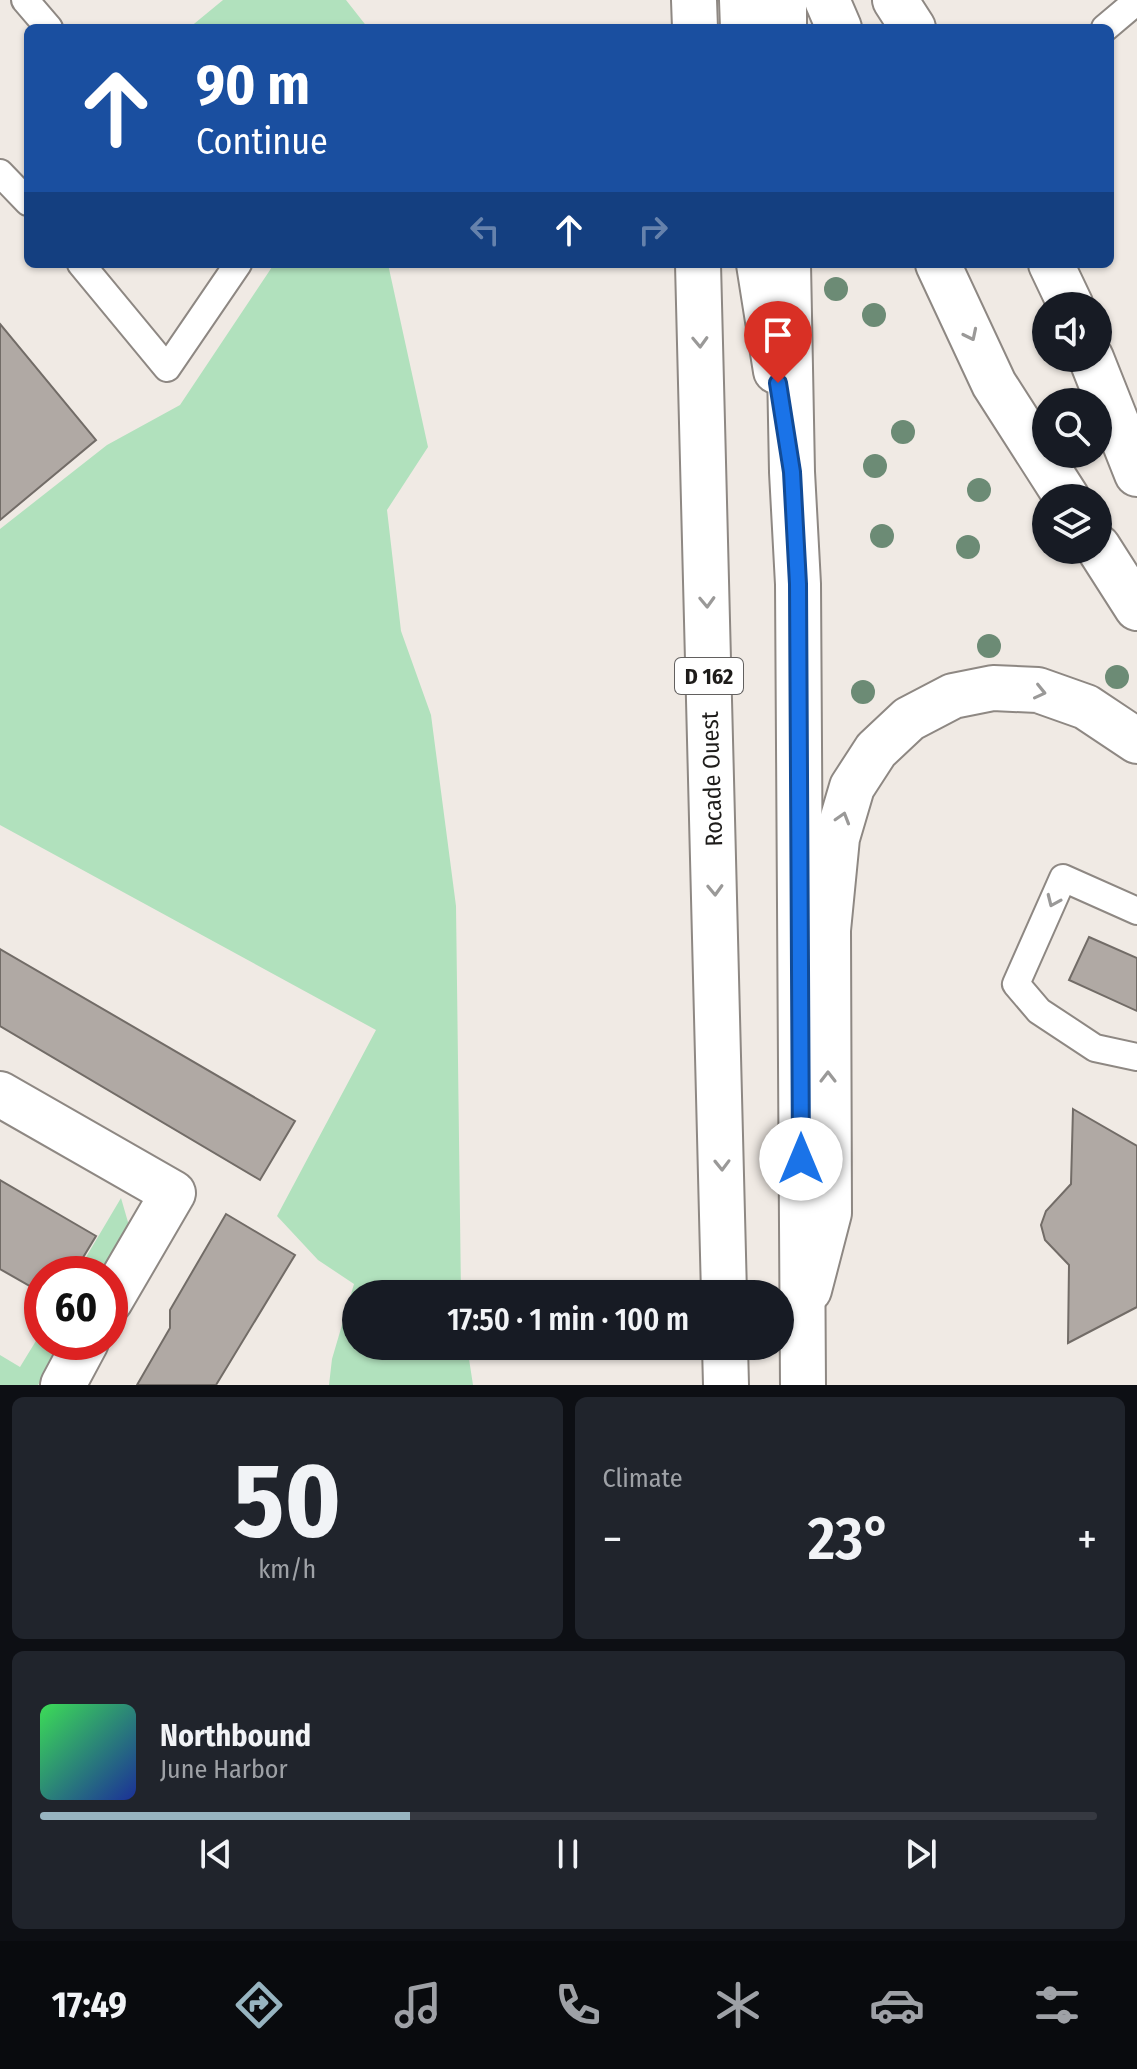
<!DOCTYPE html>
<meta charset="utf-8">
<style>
:root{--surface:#171b24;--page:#20242c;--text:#f1f3f6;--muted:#9ea1a6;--line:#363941;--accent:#97b4c0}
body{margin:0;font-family:"Fira Sans Condensed",sans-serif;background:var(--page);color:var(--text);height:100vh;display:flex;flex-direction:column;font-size:30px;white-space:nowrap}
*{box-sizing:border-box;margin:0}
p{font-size:26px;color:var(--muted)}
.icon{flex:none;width:44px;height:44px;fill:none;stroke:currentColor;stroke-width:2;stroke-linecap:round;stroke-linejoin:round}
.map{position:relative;height:1385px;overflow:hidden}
.sheet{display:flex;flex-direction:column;gap:12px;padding:12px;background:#0d0f14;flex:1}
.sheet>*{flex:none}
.guide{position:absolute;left:24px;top:24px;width:1090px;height:244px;border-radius:12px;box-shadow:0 2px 6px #0004;background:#1a4fa0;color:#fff;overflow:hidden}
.buttons{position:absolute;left:1032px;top:292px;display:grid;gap:16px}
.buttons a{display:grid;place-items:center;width:80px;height:80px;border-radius:50%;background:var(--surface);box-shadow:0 2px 6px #0004;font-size:40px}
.speed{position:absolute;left:24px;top:1256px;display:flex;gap:16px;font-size:40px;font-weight:700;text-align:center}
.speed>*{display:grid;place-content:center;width:104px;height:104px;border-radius:50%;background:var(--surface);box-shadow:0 2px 6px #0004;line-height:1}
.speed .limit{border:12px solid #d22;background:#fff;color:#111}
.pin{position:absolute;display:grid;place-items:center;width:68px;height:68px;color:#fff;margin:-82px -34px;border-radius:50% 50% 50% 0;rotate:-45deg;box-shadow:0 0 8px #0007}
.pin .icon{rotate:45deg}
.me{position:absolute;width:88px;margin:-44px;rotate:0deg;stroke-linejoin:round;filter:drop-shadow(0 0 6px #0008)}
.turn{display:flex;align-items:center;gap:28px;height:168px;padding:0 40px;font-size:36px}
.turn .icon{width:104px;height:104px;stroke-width:2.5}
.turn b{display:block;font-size:56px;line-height:68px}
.lanes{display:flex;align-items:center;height:76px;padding:0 40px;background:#0003;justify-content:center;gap:40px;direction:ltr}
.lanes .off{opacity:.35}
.big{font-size:60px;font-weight:600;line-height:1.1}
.sheet .card{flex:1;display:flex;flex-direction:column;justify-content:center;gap:12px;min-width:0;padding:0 28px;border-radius:12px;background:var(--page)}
.sheet .dial{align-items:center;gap:0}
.dial b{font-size:104px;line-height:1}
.song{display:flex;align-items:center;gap:24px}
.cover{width:96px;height:96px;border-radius:12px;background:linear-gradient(135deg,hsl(130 70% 55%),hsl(230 70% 35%))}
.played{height:8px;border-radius:4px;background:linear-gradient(90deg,var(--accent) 35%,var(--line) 35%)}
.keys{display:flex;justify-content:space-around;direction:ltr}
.heat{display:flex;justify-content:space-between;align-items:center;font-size:44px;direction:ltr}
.sheet .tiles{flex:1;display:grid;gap:12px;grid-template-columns:1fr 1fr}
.card:last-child{grid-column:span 2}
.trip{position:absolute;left:342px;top:1280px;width:452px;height:80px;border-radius:40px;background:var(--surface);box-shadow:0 2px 6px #0004;font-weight:600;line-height:80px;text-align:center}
.menu{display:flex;height:128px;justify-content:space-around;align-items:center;background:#090b0e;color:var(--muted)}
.menu .icon{width:56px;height:56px}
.menu .selected{color:var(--accent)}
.menu b{font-size:36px;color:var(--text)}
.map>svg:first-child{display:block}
.green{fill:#b1e1bd}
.building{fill:#b0a9a4;stroke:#726c67;stroke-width:2}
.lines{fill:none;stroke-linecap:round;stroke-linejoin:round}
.service-casing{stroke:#8e8883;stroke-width:30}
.minor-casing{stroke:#8e8883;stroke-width:48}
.tertiary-casing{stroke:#8e8883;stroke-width:48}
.primary-casing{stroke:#8e8883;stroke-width:48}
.service{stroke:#fff;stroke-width:26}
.minor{stroke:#fff;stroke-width:44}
.tertiary{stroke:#fff;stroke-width:44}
.primary{stroke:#fff;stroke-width:44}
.tree{fill:#6c8b75}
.oneway{stroke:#9a9998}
.route-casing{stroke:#114b97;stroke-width:20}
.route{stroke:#1a73e8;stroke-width:14}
.labels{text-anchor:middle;stroke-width:8;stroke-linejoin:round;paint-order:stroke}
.shield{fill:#fff;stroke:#62605f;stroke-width:2}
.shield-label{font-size:22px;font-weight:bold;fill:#1e1c1a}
.street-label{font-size:24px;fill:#1e1c1a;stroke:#fff}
</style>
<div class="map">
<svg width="1137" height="1385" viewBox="0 0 1137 1385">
<rect width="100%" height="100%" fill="#f0eae4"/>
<!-- green -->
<path class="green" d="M223 0H346L368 28H189Z
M274 264H388L428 447 387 510 401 631 431 715 456 906 461 1294H356V1346H467L473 1385H329L332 1359 354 1284 318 1260 277 1216 376 1030 0 825V529L107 445 180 405Z
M121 1198 130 1229 104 1274H76Z
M42 1331V1342H64L38 1385H0V1355L20 1367Z"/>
<!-- building -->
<path class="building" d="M0 324 96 440 0 520Z
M1089 937 1137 958V1011L1069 980Z
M0 949 295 1121 260 1180 0 1026Z
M1073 1109 1137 1146V1307L1068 1343 1069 1265 1045 1240 1041 1225 1046 1211 1071 1184Z
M0 1180 96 1236 73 1274H42V1293L0 1269Z
M226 1214 295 1255 216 1385H137L170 1328V1310Z"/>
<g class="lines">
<defs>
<path id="service" d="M25 0 49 28
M1105 28 1137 1
M0 173 28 202
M81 264 167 368 238 264
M1137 911 1063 878 1016 984 1039 1011 1095 1048 1137 1057"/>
<path id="minor" d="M0 1094 173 1193 110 1301
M63 1385 86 1342"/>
<path id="tertiary" d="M742 0 743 28
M827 0 839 28
M895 0 913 28
M759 264 776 371
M938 264 994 384 1067 498
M1051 264 1071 306
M1091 358 1137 474
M1098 547 1137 608
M809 1290 829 1213 828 930 837 838 852 787 876 750 909 719 953 696 993 688 1038 690 1086 707 1137 741"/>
<path id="primary" d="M694 0 695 28
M784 0V28
M698 264 724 1294
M788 264 792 472 798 584 803 1385
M725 1346 726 1385"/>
</defs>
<!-- service casing -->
<use href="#service" class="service-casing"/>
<!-- minor casing -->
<use href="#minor" class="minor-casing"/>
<!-- tertiary casing -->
<use href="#tertiary" class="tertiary-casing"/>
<!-- primary casing -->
<use href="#primary" class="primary-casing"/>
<!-- service -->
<use href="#service" class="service"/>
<!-- minor -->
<use href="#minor" class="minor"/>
<!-- tertiary -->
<use href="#tertiary" class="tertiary"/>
<!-- primary -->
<use href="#primary" class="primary"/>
</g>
<!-- trees -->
<g class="tree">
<circle cx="836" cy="289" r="12"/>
<circle cx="874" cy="315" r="12"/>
<circle cx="903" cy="432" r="12"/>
<circle cx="875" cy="466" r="12"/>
<circle cx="979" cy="490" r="12"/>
<circle cx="882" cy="536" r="12"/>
<circle cx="968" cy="547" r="12"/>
<circle cx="989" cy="646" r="12"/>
<circle cx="1117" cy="677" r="12"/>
<circle cx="863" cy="692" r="12"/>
</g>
<!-- one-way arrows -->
<defs><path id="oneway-chevron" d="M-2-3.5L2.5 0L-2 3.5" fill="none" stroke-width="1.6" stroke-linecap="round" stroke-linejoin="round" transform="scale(2)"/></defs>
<g class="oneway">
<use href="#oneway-chevron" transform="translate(971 335) rotate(64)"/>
<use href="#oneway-chevron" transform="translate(700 342) rotate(88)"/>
<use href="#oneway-chevron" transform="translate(707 602) rotate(88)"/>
<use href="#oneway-chevron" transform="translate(1040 692) rotate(13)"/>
<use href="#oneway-chevron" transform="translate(843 818) rotate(-73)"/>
<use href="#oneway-chevron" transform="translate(715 890) rotate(88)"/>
<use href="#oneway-chevron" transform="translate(1053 901) rotate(114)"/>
<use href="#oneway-chevron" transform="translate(828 1077) rotate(-90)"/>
<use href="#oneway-chevron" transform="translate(722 1165) rotate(89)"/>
</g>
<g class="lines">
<defs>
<path id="route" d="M778 383 792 472 798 584 801 1159"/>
</defs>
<!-- route casing -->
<use href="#route" class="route-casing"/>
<!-- route -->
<use href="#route" class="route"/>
</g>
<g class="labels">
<!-- shield labels -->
<rect class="shield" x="675" y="658" width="68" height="36" rx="6"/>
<g class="shield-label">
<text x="709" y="684">D 162</text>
</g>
<!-- street labels -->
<g class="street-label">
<text transform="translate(712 779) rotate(-92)" y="8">Rocade Ouest</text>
</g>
</g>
</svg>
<div class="buttons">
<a><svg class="icon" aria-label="sound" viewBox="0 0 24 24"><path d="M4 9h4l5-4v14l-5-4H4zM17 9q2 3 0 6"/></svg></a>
<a><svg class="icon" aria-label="search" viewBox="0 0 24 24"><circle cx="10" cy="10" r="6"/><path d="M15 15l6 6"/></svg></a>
<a><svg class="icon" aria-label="layers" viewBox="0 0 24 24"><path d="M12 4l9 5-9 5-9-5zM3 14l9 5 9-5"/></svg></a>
</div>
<div class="speed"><div class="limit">60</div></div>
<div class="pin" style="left:778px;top:383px;background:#d93025"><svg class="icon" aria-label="arrive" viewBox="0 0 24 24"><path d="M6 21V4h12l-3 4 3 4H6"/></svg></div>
<svg class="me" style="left:801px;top:1159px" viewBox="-20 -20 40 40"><circle r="19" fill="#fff"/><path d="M0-13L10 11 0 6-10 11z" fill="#1a73e8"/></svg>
<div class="trip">17:50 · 1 min · 100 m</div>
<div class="guide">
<div class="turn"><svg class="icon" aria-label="ahead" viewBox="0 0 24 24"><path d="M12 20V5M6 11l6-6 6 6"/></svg><div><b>90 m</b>Continue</div></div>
<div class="lanes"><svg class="icon off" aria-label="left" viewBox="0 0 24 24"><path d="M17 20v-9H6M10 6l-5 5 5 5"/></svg><svg class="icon" aria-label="ahead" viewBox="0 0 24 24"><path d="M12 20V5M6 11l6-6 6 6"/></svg><svg class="icon off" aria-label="right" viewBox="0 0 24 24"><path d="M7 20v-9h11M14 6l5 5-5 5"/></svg></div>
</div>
</div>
<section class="sheet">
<div class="tiles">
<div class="card dial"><b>50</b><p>km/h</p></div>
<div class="card"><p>Climate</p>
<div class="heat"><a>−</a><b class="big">23°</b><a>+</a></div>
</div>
<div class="card">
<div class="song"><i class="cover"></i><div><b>Northbound</b><p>June Harbor</p></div></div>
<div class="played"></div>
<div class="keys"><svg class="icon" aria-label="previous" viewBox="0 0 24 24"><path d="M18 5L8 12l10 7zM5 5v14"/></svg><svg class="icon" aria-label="pause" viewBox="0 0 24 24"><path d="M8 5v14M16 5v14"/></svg><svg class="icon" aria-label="next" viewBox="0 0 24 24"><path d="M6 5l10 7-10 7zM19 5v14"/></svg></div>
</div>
</div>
</section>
<nav class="menu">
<b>17:49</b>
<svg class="icon selected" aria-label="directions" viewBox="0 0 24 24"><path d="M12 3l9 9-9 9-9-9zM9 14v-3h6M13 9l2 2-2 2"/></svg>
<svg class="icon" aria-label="music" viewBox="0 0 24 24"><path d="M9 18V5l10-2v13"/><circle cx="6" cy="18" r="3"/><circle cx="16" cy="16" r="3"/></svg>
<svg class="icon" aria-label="phone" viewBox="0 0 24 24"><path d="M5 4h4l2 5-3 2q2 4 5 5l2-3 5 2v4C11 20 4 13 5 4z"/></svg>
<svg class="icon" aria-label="climate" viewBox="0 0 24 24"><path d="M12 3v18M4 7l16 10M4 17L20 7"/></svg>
<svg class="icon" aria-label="car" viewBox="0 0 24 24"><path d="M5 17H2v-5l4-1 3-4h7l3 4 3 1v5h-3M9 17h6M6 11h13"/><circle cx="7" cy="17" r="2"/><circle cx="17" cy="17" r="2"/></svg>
<svg class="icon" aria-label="filters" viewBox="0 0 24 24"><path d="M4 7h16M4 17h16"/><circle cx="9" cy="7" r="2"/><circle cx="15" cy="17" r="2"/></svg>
</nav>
